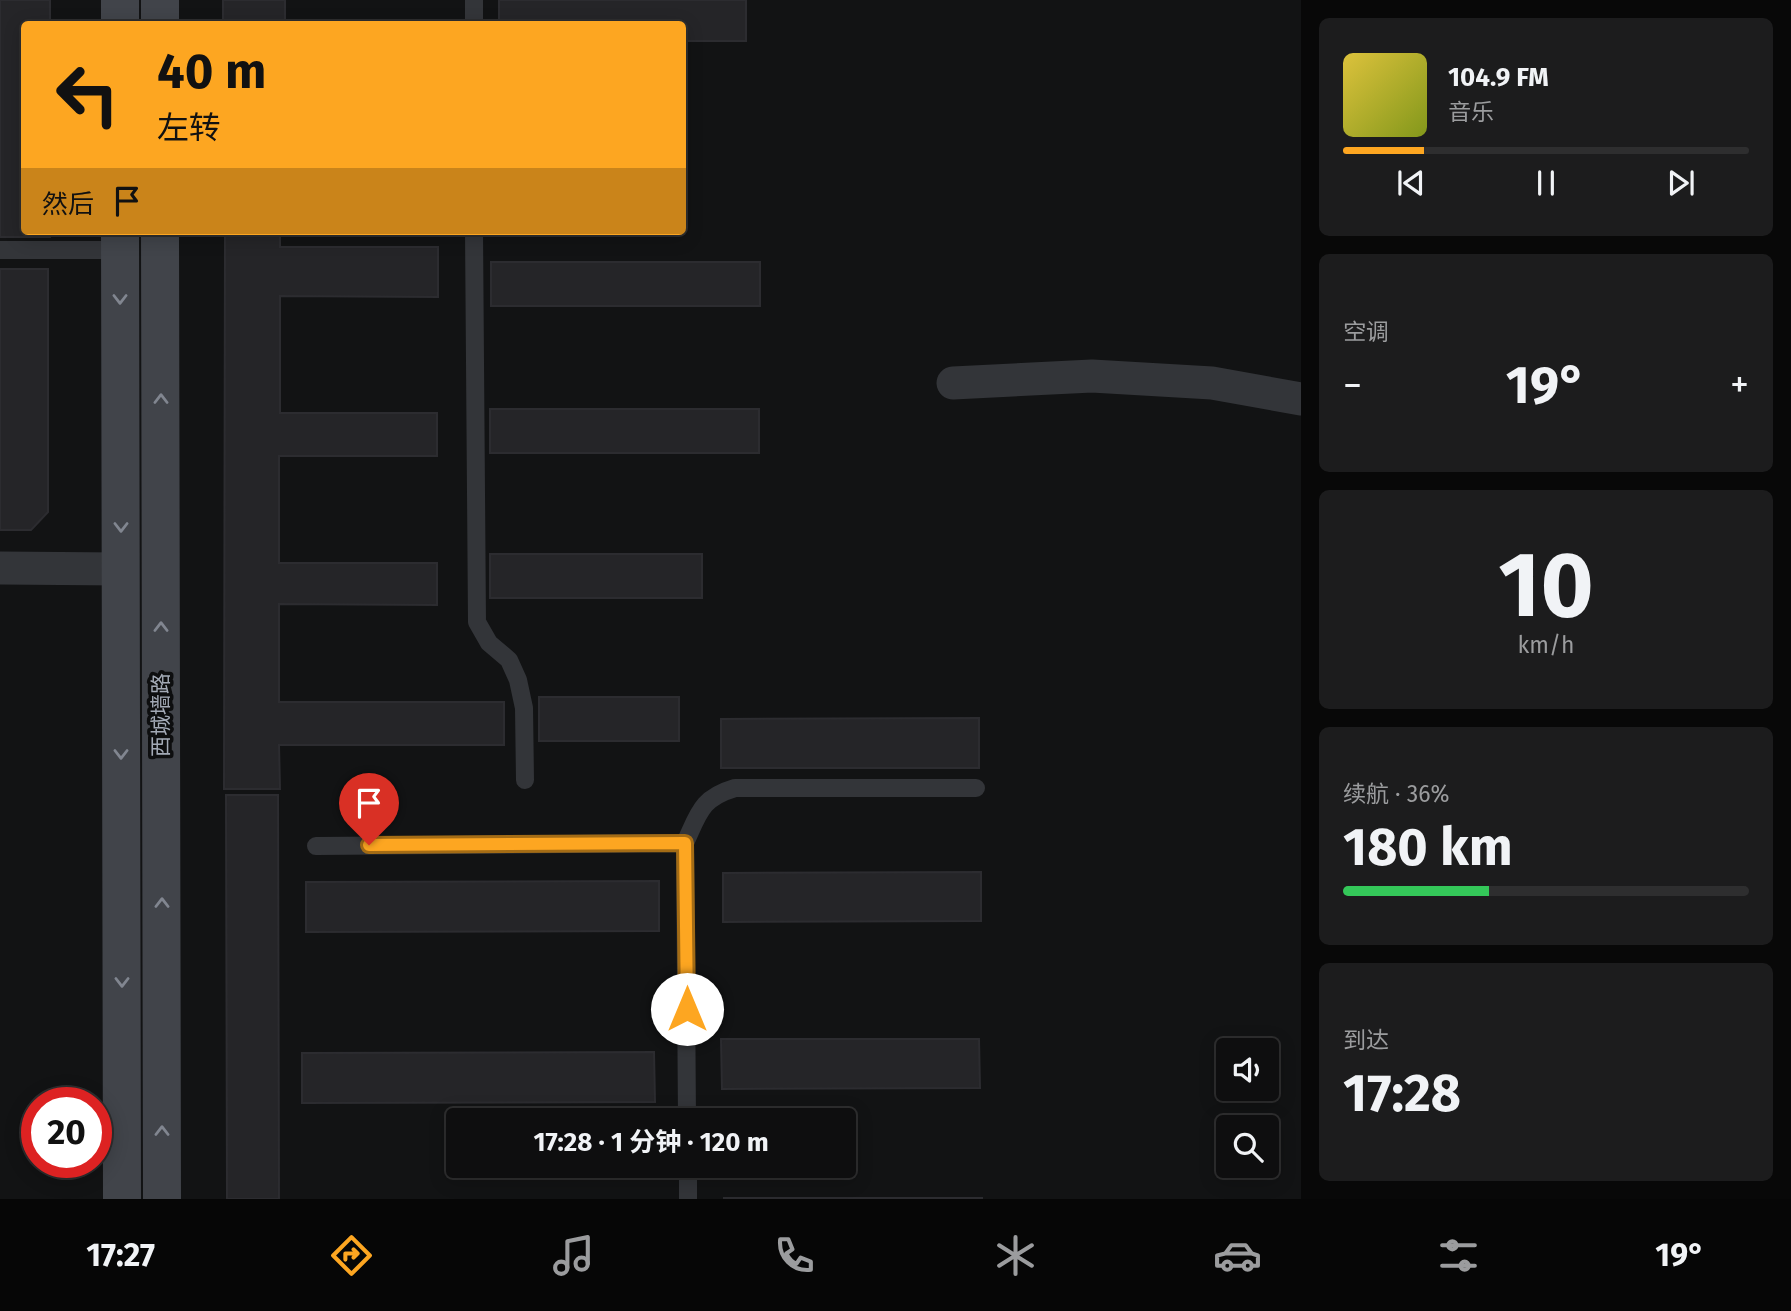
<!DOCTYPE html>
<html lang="zh">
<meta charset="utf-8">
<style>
:root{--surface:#0e0e0f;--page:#1c1c1d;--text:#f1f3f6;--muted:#9b9c9e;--line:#2e2e2f;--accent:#fda621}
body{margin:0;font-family:"Fira Sans","Noto Sans SC",sans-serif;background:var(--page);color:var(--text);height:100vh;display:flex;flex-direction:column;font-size:26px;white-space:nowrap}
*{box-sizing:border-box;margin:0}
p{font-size:23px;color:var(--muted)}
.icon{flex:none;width:38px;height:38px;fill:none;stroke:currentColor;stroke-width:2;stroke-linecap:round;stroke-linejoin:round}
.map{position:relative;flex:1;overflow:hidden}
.drawer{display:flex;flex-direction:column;gap:18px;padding:18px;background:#080808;width:490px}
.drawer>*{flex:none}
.banner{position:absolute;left:21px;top:21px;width:665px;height:214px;border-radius:7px;box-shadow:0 4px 18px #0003,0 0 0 2px var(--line);background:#fda621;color:#111;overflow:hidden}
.controls{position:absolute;left:1216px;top:1038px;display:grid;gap:14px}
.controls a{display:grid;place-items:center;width:63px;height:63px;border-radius:7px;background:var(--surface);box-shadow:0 4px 18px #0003,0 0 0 2px var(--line);font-size:35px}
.speed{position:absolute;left:21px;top:1087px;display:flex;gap:14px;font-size:35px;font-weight:700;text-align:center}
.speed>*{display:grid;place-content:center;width:91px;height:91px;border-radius:50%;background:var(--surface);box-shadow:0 4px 18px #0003,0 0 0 2px var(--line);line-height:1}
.speed .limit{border:10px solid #d22;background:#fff;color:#111}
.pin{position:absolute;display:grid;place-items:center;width:60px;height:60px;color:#fff;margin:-72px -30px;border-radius:50% 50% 50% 0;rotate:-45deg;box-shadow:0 0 7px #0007}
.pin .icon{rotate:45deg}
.me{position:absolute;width:77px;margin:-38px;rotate:0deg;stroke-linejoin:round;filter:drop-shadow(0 0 5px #0008)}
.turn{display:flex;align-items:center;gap:24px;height:147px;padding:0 21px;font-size:32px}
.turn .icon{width:91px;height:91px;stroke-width:2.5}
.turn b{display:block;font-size:49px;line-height:60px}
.then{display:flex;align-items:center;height:66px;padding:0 21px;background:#0003;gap:14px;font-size:26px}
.big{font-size:52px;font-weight:700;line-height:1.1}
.drawer .tile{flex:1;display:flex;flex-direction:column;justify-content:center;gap:10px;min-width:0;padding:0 24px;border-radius:10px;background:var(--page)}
.drawer .dial{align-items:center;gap:0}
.dial b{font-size:91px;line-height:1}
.song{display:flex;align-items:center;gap:21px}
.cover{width:84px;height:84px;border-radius:10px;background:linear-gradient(135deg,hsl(50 70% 55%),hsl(70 70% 35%))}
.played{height:7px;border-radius:4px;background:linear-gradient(90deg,var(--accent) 20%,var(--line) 20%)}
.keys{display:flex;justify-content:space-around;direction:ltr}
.heat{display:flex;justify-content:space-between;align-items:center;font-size:38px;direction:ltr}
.charge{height:10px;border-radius:5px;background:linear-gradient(90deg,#34c759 36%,var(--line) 0)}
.trip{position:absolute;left:446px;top:1108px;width:410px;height:70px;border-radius:7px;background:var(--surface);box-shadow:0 4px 18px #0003,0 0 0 2px var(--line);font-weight:700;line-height:70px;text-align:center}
.tabs{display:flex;height:112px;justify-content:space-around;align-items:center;background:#060606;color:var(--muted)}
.tabs .icon{width:49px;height:49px}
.tabs .current{color:var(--accent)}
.tabs b{font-size:32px;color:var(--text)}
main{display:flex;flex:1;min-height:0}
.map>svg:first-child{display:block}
.building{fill:#252528;stroke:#2c2c30;stroke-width:2}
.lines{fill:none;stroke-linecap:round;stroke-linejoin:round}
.service{stroke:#333539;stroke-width:18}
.minor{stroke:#333539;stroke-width:33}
.secondary{stroke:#41444a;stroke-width:38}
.oneway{stroke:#818690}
.route-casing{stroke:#a46c15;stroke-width:18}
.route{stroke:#fda621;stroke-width:12}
.labels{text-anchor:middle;stroke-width:7;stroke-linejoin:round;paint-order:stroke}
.street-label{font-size:21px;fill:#a3aab6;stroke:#0d0e0f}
</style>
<main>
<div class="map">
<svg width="1301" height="1199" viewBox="0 0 1301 1199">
<rect width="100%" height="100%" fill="#121314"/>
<!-- building -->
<path class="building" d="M0 0H50V24H24V231H50V237H0Z
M223 0H285V24H223Z
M499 0H746V41H682V24H499Z
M225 231H280V247H438V297L280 296V413H437V456H279V563H437V605L279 604V702H504V745H279L280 789H224Z
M491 262H760V306H491Z
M0 269H48V512L31 530H0Z
M490 409H759V453H490Z
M490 554H702V598H490Z
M539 697H679V741H539Z
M979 718V768H721V719Z
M226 795H278L279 1199H227Z
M981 872V921L723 922V873Z
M659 881V931L306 932V882Z
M721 1039H979L980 1088 722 1089Z
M654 1052 655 1102 302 1103V1053Z
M724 1198H982V1199H724Z"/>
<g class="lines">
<!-- service -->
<path class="service" d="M474 0V24
M474 231 477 622 489 643 509 660 518 680 524 708 525 780
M0 250H120
M685 843C699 813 701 798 735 788H976
M316 846 685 843 687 1120
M688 1166V1199"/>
<!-- minor -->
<path class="minor" d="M953 383 1092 376 1212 383 1301 399
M0 568 121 569"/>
<!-- secondary -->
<path class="secondary" d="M120 0V24
M160 0V24
M120 231 122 1199
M160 231 162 1199"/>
</g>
<!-- one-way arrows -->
<defs><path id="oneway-chevron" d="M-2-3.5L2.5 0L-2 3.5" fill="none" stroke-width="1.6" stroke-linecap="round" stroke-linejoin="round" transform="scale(1.75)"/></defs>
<g class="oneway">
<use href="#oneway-chevron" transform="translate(120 299) rotate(90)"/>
<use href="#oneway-chevron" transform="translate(161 399) rotate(-90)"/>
<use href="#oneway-chevron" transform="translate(121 527) rotate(90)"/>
<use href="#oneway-chevron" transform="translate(161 627) rotate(-90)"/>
<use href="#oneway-chevron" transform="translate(121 754) rotate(90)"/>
<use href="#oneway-chevron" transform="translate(162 903) rotate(-90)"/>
<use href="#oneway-chevron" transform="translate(122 982) rotate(90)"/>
<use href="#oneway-chevron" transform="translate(162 1131) rotate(-90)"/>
</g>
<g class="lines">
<defs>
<path id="route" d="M369 845 685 843 687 1009"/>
</defs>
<!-- route casing -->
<use href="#route" class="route-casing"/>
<!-- route -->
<use href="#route" class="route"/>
</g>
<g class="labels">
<!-- street labels -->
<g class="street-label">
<text transform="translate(161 715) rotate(-90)" y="7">西城墙路</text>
</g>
</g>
</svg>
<div class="controls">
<a><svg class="icon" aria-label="sound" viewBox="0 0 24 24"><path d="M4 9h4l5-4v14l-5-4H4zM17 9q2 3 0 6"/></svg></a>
<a><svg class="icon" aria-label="search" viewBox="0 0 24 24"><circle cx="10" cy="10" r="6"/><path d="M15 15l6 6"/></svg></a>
</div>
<div class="speed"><div class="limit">20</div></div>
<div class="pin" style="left:369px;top:845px;background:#d93025"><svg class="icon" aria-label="arrive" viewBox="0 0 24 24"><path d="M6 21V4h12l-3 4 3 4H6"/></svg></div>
<svg class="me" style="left:687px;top:1009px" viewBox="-20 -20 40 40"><circle r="19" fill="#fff"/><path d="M0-13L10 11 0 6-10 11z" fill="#fda621"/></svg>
<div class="trip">17:28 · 1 分钟 · 120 m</div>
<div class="banner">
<div class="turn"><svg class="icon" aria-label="left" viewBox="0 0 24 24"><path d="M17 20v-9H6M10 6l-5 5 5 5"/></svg><div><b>40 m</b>左转</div></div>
<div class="then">然后<svg class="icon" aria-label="arrive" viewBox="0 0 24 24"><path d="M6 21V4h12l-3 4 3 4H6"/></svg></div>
</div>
</div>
<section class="drawer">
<div class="tile">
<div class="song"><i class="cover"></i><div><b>104.9 FM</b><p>音乐</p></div></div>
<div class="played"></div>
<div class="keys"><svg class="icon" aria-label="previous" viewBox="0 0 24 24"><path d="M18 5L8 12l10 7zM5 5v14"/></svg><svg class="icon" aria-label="pause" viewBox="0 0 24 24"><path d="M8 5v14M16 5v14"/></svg><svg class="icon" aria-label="next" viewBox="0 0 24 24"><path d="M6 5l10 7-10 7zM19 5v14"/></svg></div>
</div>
<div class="tile"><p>空调</p>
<div class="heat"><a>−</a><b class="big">19°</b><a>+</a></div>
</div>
<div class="tile dial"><b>10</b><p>km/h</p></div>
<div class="tile"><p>续航 · 36%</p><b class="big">180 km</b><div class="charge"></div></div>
<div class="tile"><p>到达</p><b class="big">17:28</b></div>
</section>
</main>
<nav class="tabs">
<b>17:27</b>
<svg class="icon current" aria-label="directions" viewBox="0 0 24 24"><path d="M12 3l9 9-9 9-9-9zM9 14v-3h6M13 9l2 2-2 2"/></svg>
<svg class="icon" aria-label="music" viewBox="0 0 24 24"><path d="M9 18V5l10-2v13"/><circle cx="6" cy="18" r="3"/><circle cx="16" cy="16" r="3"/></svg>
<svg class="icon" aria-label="phone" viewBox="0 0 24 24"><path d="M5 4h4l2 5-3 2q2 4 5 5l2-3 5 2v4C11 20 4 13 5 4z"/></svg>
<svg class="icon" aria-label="climate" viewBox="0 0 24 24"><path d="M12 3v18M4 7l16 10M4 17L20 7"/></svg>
<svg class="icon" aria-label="car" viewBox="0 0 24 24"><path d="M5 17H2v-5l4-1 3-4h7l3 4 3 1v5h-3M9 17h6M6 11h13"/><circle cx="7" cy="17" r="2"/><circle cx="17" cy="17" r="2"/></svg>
<svg class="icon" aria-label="filters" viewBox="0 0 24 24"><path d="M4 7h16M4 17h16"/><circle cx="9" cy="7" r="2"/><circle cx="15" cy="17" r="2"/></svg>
<b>19°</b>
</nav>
